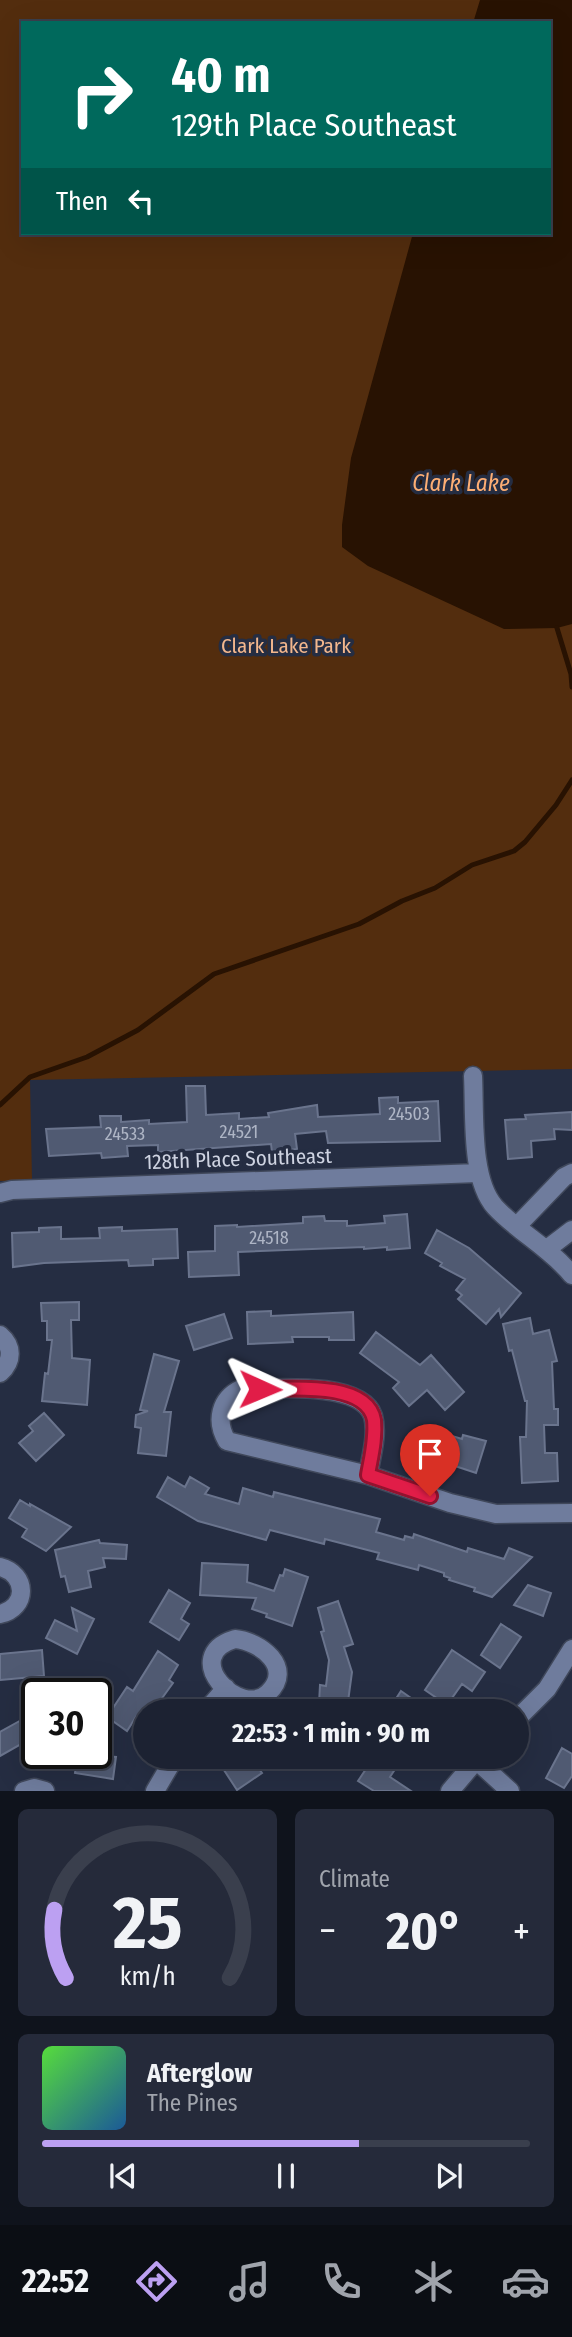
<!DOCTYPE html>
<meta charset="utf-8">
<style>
:root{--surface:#1c2232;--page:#252a3a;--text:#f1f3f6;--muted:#a0a4ac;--line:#3a3f4d;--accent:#bca0f2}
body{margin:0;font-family:"Fira Sans Condensed",sans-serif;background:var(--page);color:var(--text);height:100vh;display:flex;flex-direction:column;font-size:26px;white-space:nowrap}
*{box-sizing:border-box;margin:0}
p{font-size:23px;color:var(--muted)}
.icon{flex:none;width:38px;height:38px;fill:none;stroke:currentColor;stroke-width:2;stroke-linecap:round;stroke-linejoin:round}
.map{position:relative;height:1791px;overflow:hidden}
.drawer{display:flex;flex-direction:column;gap:18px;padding:18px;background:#0f131c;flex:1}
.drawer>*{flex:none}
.top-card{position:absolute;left:21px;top:21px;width:530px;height:214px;border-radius:0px;box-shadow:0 7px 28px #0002,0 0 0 2px var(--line);background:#00695c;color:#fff;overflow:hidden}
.speed{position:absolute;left:21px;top:1678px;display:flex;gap:14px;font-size:35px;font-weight:700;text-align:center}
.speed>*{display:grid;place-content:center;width:91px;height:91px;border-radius:50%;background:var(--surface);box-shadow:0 7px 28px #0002,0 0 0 2px var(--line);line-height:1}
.speed .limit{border:4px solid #111;border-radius:10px;background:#fff;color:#111}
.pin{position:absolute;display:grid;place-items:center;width:60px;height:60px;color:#fff;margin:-72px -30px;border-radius:50% 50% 50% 0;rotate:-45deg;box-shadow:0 0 7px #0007}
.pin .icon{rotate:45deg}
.me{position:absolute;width:77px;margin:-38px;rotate:91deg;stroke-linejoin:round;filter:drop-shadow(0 0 5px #0008)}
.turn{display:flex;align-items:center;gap:24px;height:147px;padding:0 35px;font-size:32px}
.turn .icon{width:91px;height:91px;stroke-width:2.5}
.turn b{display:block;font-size:49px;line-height:60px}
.then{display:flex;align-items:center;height:66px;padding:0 35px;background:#0003;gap:14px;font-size:26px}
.big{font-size:52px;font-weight:700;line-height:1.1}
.drawer .tile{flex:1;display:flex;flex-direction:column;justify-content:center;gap:10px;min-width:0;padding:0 24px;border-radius:10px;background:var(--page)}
.drawer .dial{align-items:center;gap:0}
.dial svg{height:182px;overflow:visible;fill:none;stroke:var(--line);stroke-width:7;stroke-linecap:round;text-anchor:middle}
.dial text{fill:var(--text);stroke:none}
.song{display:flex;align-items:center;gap:21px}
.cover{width:84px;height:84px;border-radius:10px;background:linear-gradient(135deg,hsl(110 70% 55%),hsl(210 70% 35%))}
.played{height:7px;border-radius:4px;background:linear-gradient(90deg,var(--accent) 65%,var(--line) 65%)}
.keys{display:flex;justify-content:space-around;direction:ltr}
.heat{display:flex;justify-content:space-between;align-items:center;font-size:38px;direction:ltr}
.drawer .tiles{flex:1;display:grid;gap:18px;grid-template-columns:1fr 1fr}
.tile:last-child{grid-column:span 2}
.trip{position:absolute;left:133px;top:1699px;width:396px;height:70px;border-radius:35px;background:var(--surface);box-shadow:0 7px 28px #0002,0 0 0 2px var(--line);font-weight:700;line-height:70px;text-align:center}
.menu{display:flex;height:112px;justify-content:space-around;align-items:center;background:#0b0e14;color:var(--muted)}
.menu .icon{width:49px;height:49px}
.menu .active{color:var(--accent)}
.menu b{font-size:32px;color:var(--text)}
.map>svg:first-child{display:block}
.green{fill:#532d0e;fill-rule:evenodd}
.water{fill:#281202}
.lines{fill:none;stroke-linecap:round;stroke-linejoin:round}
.stream{stroke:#281202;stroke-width:5}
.building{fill:#505a72;stroke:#6a748d;stroke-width:2}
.minor-casing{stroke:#40485b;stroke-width:21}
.minor{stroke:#6f7c9d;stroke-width:18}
.route-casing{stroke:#92132f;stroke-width:18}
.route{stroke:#e11d48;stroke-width:12}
.labels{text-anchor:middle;stroke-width:7;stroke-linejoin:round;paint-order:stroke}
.number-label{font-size:18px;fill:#aeb5c5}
.park-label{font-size:21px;fill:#f3b78d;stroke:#252d42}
.street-label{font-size:21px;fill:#ced3e1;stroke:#252d42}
.water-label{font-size:23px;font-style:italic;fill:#fdae74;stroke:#252d42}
</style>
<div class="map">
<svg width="572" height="1791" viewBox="0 0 572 1791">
<rect width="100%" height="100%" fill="#252d42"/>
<!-- green -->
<path class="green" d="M0 0H572V1069L30 1080 32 1180 0 1181ZM23 23H550V233H23Z"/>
<!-- water -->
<path class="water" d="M480 0H572V624L557 628 504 629 368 566 342 547V525L351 458 413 233H550V23H473Z"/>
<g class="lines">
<!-- stream -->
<path class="stream" d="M557 628 571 674 572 687
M0 1105 30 1077 87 1057 138 1030 214 974 359 924 402 901 435 888 472 865 514 851 525 842 556 805 572 780"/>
</g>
<!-- building -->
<path class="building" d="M186 1086H205L206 1115 239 1113V1119L269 1117 268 1113 317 1105 318 1117 380 1114 379 1098 398 1097V1103L438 1101 440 1141 328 1143 326 1131 295 1134 297 1149 272 1152 271 1144 158 1152V1145L127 1146 128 1156 102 1158 101 1153 49 1156 46 1129 101 1127 100 1116H121V1122L149 1120V1124L187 1122Z
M572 1112V1130L554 1129 555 1139 531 1141 532 1157 508 1159 505 1120 526 1119 525 1115Z
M407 1214 410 1248 387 1250V1247L364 1249V1247L238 1252 239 1275 189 1277 188 1252 215 1251V1226L237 1225V1227L303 1223V1217L324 1216 325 1221H347V1226L385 1223 384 1216Z
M61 1227V1239L100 1238 99 1228 122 1227V1231L177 1229 178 1258 153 1259V1265L129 1266 128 1260 44 1263 13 1267 12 1233 39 1232V1228Z
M437 1230 469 1248 521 1293 501 1317 499 1309 486 1324 458 1299 462 1295 456 1290 465 1279 440 1266 442 1263 425 1253Z
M79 1302V1320H71L72 1358 90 1360 87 1405 42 1401 45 1373 48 1374 52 1340H47V1321H42L41 1303Z
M271 1311V1316L353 1312 354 1340H329V1337H292L293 1342 248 1344 247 1312Z
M224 1314 232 1338 194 1350 186 1326Z
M530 1318 533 1334 549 1330 557 1361 552 1362 554 1409H558V1425H544L545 1453H557L558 1481 522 1483 520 1437H526L527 1401H525L512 1350 509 1351 503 1324Z
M376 1332 420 1365 431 1355 464 1392 445 1410 427 1390 409 1406 393 1388 399 1382 360 1353Z
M154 1354 179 1361 164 1412H171L166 1456 138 1453 141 1428 135 1427 136 1415 148 1411 140 1410Z
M44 1413 64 1435 36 1461 19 1443 33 1431 29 1426Z
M442 1433 462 1439 463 1435 486 1441 476 1473 434 1459Z
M168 1477 185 1487 190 1477 209 1488 205 1494 239 1504 243 1488 273 1497 274 1492 380 1519 376 1532 404 1540 405 1536 413 1538 414 1534 467 1552 468 1548 504 1559 509 1548 532 1557 492 1597 474 1591 475 1588 449 1580 450 1578 444 1576V1573L419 1565 418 1570 377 1559 379 1553 325 1539 324 1544 270 1530 266 1540 198 1521 157 1497Z
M20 1500 30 1506V1504L71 1527 46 1551 22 1537 27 1529 9 1518Z
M99 1540 100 1543 127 1545 126 1559 103 1558 105 1567 88 1571 91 1587 69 1592 65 1576 61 1577 55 1550Z
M202 1563 248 1565 247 1582 274 1591 280 1575 283 1576 285 1569 308 1577 292 1626 266 1617 267 1614 252 1609 256 1598 200 1595Z
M528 1585 551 1593 543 1616 514 1605Z
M169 1590 190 1603 181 1619 189 1624 179 1640 150 1622Z
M338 1601 353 1644 344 1647 352 1672 347 1709 319 1704 320 1685 326 1686 329 1660 321 1632 324 1631 318 1608Z
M72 1608 94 1619 77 1654 46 1638 55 1620 77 1631Z
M501 1624 521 1637 500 1668 481 1655Z
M42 1650 44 1676 0 1680V1654Z
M452 1650 485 1672 472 1691 462 1684 447 1705 425 1690Z
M158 1651 178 1665 169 1680 173 1683 152 1712H145V1723L136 1717 127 1731 107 1717 127 1687 133 1691Z
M401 1691 431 1712H402L392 1705Z
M25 1718 35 1736 0 1756V1732Z
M562 1748 572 1754V1776L564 1788 546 1778Z
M78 1754 116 1757 113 1779 75 1773Z
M230 1757H270L257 1766 262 1773 237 1790 220 1764Z
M374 1757H403L390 1777 411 1791H374L358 1781Z"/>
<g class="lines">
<defs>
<path id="minor" d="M473 1076C475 1113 470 1179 495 1207 518 1232 550 1248 572 1275
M0 1193 12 1190 478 1173
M517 1226 564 1177 572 1173
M547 1249 572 1230
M0 1335C13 1346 13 1361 0 1373
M368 1475C371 1457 378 1434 373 1416 361 1380 272 1389 241 1389 220 1399 215 1421 227 1441L368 1475 450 1503 496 1514 572 1513
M0 1567C28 1574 28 1608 0 1614
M235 1639C260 1641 295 1668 268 1693 240 1720 178 1656 235 1639Z
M205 1712 226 1688
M516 1720 547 1689 572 1649
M476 1760 510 1791
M24 1791 34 1788 45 1791
M155 1791 175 1757
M450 1791 479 1757"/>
</defs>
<!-- minor casing -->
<use href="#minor" class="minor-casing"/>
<!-- minor -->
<use href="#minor" class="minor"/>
</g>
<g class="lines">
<defs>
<path id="route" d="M260 1389C290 1389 367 1381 374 1420 376 1439 371 1457 368 1475L430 1496"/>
</defs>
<!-- route casing -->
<use href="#route" class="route-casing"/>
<!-- route -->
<use href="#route" class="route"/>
</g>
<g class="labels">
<!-- number labels -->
<g class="number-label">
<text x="409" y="1120">24503</text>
<text x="239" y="1138">24521</text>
<text x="125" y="1140">24533</text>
<text x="269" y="1244">24518</text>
</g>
<!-- park labels -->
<g class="park-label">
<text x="286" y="653">Clark Lake Park</text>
</g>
<!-- street labels -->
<g class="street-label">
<text transform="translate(238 1159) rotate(-2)" y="7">128th Place Southeast</text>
</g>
<!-- water labels -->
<g class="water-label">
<text x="461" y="491">Clark Lake</text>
</g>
</g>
</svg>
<div class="speed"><div class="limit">30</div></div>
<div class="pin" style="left:430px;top:1496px;background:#d93025"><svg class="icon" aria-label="arrive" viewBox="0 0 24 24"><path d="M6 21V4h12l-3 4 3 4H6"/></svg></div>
<svg class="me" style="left:260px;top:1389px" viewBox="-20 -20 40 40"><path d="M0-17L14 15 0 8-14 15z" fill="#e11d48" stroke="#fff" stroke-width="4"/></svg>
<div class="trip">22:53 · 1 min · 90 m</div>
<div class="top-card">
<div class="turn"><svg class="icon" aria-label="right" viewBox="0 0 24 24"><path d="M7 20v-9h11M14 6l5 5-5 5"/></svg><div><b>40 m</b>129th Place Southeast</div></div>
<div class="then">Then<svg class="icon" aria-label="left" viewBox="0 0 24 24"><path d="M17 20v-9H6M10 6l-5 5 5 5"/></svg></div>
</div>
</div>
<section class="drawer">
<div class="tiles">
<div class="tile dial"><svg viewBox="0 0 100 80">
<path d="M14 69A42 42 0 1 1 86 69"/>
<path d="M14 69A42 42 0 0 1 9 39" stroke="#bca0f2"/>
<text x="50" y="56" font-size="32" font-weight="700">25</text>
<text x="50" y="72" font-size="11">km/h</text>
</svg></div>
<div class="tile"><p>Climate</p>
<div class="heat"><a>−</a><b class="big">20°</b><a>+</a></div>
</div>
<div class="tile">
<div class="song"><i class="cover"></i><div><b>Afterglow</b><p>The Pines</p></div></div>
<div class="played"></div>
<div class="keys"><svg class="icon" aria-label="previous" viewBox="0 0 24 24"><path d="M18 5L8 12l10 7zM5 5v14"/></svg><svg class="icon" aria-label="pause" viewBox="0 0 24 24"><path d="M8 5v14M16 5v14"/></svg><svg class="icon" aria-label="next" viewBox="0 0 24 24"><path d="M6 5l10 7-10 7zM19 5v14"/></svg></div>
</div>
</div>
</section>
<nav class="menu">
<b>22:52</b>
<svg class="icon active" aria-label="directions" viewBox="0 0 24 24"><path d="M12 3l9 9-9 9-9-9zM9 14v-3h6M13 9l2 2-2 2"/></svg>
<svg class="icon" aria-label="music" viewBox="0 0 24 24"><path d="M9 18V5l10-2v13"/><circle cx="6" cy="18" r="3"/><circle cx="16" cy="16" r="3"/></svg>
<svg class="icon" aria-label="phone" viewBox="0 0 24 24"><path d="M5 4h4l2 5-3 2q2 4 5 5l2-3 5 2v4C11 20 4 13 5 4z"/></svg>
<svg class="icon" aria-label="climate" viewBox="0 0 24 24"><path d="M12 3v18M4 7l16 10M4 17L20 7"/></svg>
<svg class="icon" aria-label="car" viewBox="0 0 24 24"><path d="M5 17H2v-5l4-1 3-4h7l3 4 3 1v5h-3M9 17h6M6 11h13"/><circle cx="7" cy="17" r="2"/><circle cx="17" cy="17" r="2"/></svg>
</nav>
